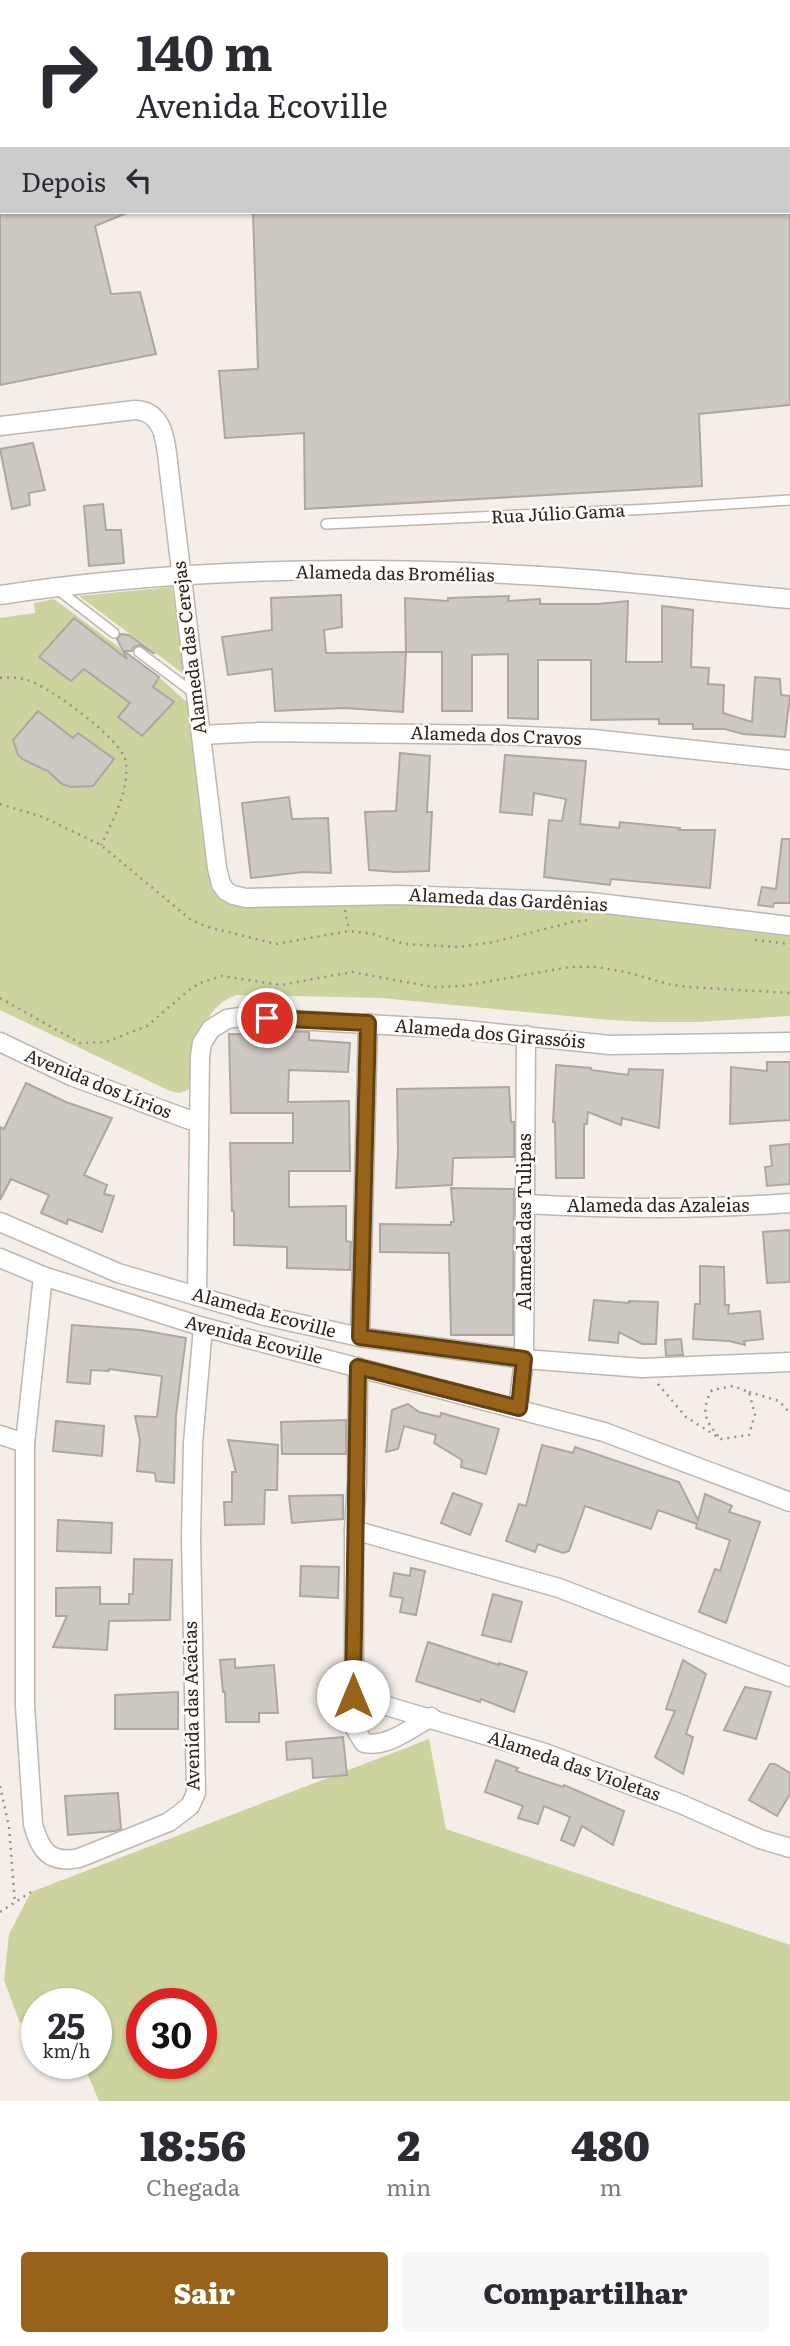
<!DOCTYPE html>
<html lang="pt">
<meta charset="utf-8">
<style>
:root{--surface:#fff;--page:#f7f7f7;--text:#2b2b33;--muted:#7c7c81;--accent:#976219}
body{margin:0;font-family:Literata,serif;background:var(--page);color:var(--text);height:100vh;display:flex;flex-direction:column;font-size:26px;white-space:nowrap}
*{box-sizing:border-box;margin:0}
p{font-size:23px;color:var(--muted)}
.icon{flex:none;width:38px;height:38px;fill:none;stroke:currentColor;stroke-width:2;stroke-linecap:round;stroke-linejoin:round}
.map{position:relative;height:2101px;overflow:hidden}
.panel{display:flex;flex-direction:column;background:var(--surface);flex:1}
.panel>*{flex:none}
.banner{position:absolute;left:0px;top:0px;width:791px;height:214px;box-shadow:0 2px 5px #0004;background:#fff;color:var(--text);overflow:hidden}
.speed{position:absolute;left:21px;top:1988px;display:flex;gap:14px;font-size:35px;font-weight:700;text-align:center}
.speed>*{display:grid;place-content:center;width:91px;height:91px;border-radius:50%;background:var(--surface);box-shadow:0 2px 5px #0004;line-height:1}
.speed small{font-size:18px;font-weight:400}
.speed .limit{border:10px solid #d22;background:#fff;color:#111}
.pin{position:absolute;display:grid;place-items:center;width:60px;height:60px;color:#fff;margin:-30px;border:4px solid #fff;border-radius:50%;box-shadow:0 2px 7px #0007}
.me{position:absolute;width:77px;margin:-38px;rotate:0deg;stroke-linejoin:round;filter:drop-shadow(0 0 5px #0008)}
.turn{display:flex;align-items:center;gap:24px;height:147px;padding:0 21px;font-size:32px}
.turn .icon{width:91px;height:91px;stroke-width:2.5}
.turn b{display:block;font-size:49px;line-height:60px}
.then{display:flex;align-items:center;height:66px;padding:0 21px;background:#0003;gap:14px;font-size:26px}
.eta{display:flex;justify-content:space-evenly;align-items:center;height:119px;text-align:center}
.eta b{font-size:42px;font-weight:800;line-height:49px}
.primary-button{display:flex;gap:14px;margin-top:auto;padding:14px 21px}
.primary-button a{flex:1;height:80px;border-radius:7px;background:var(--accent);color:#fff;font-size:28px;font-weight:800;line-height:80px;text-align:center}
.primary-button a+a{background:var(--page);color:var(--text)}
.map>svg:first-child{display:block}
.green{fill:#cdd39e;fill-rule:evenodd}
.building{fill:#cec8c2;stroke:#ada7a1;stroke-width:2}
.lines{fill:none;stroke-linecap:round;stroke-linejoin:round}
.lane-casing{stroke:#bdb7b1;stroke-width:12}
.street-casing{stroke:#bdb7b1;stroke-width:21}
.path{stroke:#97928e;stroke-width:2.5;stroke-dasharray:2 5;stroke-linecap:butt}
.lane{stroke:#fff;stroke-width:9}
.street{stroke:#fff;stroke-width:18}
.route-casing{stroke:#624010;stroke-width:18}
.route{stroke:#976219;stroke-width:12}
.labels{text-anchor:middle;stroke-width:5;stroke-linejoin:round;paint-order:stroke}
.street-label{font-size:18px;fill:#272422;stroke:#fffcfa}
</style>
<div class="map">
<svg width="790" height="2101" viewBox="0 0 790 2101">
<rect width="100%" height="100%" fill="#f5eee8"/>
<g class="green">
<path d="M172,587L185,675L79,596Z"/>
<path d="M54,599L159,677L189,704L216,889L545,903L790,930V1016L697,1022H651L609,1020L382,998L236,995C198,1009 198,1052 190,1087L188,1090L179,1093L170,1091L0,1010V618L35,613L34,603Z"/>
<path d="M429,1739L446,1829L790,1945V2101H99L88,2075L72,2063H96V2004H37V2036L19,2021L4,1980L9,1934L31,1892ZM142,2004H201V2063H142Z"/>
</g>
<g class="building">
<path d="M0,212H129L95,226L111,294L140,292L156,354L0,385Z"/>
<path d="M253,212H790V405L699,414L702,486L305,509L304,433L225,438L219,371L258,369Z"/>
<path d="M33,443L45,490L29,493L30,505L12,509L0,449Z"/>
<path d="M103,504L106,530H121L124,563L89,566L84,506Z"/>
<path d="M341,595L342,627L324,630L326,653L406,652L403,712L344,708L275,711L272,669L228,675L222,637L272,630L271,598Z"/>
<path d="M509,596L508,601L540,599V604H598L628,601L626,662H662V606L693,610L691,667L709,668L708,684L724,685L723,713L752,722L755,677L780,679L781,695L790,696L785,737L743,734L725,729H693V724H659V719L591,720V660H538V719L508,718V654L472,655V711H442V652H406L405,598L448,601V598Z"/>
<path d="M74,618L127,659L117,639L121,634L129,635L155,654L139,645L134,647L132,651H124L159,677L153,687L174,702L142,736L118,717L130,703L84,669L71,681L39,657Z"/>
<path d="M38,711L73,738L78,733L114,759L93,786L71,787L62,784L48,771L24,760L18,755L13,740Z"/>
<path d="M400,753L430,756L427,812H432L429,871L396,872L369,870L365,812L396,811Z"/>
<path d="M505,755L586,761L580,824L619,828L620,822L680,828L679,830H715L710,888L611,879L610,885L544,877L549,820L562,821L566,799L534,793L532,815L500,812Z"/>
<path d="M289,797L292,819L328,818L331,873L303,872L251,878L242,803Z"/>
<path d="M782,839H790V903H774L773,907L758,905L762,887L776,889Z"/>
<path d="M288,1031L309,1032V1040L350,1043L348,1072L289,1070L288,1102L349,1101L350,1171H289V1207L346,1206V1241L351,1242L350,1270L287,1268V1247L234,1245V1211H232L230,1143H293V1113H231L229,1034L288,1035Z"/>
<path d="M767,1062H790V1120L730,1124L731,1067L767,1071Z"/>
<path d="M556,1065L591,1068V1070L628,1075L629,1069L663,1070L659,1128L622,1118L621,1125L588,1112L587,1124H584V1178H556L555,1122H553Z"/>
<path d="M26,1083L66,1102L112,1118L84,1175L107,1185L104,1194L114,1196L102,1232L68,1219L67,1224L41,1213L49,1195L11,1179L0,1200V1127L4,1129Z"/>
<path d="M509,1087L511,1122H514V1157L453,1158L452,1185L396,1188L398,1151L397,1089Z"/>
<path d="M790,1144V1184L767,1186L765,1167L772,1166L770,1146Z"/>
<path d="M451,1188L514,1189L513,1335H451L449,1253L380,1252V1224L451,1225V1222H454Z"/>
<path d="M790,1230V1282L767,1283L763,1232Z"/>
<path d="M700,1266L724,1267L725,1305H729L728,1314L760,1311L763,1339L744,1341L745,1345L729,1341L693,1339L695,1304H700Z"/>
<path d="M594,1300L629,1303V1301L658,1302L656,1344H642L619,1332L618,1343L589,1340Z"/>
<path d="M72,1325L141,1330L186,1338L176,1415L174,1483L156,1481L155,1473L137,1471L140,1440L135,1416L157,1417L162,1376L109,1369V1371L91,1370L90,1384L67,1382Z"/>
<path d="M681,1339L683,1355L666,1356L665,1340Z"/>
<path d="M408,1404L419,1412L440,1417L441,1413L499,1429L486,1474L461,1467L462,1460L434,1443L436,1435L404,1426L398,1449L386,1452L392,1410Z"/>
<path d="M346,1420V1454H282L281,1422Z"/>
<path d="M56,1421L104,1426L102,1456L53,1451Z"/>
<path d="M228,1440L278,1445L277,1490H265L264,1524L225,1525L224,1502H232V1472H236Z"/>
<path d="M542,1445L573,1453L575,1447L679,1482L698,1520L705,1494L732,1506L729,1512L760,1522L726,1623L699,1612L715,1569L720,1571L730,1540L696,1528L697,1524L658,1510L651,1529L585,1506L569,1551L563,1553L538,1544L535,1552L506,1541L519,1504L526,1506Z"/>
<path d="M453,1493L482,1504L470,1535L441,1523Z"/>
<path d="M343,1495V1519L292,1523L289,1496Z"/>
<path d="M58,1520L112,1523L111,1553L57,1551Z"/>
<path d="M134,1559L172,1560L170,1620L109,1621L107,1650L53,1647L67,1616H56V1588L100,1587V1604H129V1594H133Z"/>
<path d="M301,1566L339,1567L338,1598L300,1596Z"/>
<path d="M411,1568L425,1571L416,1615L400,1612L403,1598L390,1596L394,1573L410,1576Z"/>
<path d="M493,1594L522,1602L511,1642L482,1635Z"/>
<path d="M428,1642L499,1665V1663L527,1672L514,1712L481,1699L480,1702L416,1681Z"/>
<path d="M235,1659V1668L274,1665L278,1713H259V1722H226L225,1692H223L220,1660Z"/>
<path d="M683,1660L706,1674L686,1734L693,1737L683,1774L655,1757L675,1711L666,1709Z"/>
<path d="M745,1687L771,1692L756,1739L724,1730Z"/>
<path d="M178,1692V1729H115V1695Z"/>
<path d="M343,1737L347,1775L313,1778L312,1758L287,1760L286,1742Z"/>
<path d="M496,1760L518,1768L516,1771L563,1787L564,1785L624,1811L613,1845L582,1826L574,1846L561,1840L570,1817L544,1806L538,1824L518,1818L523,1806L485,1792Z"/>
<path d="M770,1764H775L790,1773V1794L777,1816L749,1800Z"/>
<path d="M118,1793L121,1829L115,1831L68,1835L65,1796Z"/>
</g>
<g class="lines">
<defs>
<g id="lane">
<path d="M233,0V2"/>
<path d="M655,0V2"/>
<path d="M768,2V0"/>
<path d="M326,524L651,509L790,500"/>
<path d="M57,589L114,633"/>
<path d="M139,652L195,694"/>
</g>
<g id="street">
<path d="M0,426L135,410C166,411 166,446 169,471L217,868L221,884L226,891L233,895L246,898L398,895L590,902L790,926"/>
<path d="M0,595C183,567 373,565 557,577C635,582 712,592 790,599"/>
<path d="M201,735L259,732L504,735L593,739L790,760"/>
<path d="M0,1042L71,1076L198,1123"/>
<path d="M526,1204C614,1209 701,1210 790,1203"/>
<path d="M0,1222L118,1273L265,1316L360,1337L524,1359L642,1368L790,1362"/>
<path d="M0,1258L43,1276L203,1327L604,1432L790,1502"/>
<path d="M43,1276L25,1443V1706L33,1824C40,1851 50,1864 79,1858L169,1822L190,1806L196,1793L191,1538L193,1443L203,1327"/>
<path d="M197,1296L200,1056L202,1043L211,1029L227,1019L240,1017L456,1029L610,1045L790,1042"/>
<path d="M360,1337L368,1023"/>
<path d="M358,1367L357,1482L354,1530V1727L364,1743C387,1748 411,1728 431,1717"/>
<path d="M518,1408L524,1359L526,1035"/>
<path d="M0,1435L25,1443"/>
<path d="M354,1530L559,1588L790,1677"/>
<path d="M353,1696L545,1753L681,1804L760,1839L790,1848"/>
</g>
</defs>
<use href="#lane" class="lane-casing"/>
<use href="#street" class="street-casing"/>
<g class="path">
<path d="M0,678C9,677 18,677 27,680C49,686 123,740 126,762C129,791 113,820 101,845"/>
<path d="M0,804L43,817L101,845L191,920L208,927L276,944L349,931L373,934L405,944L459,947L494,942L572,922L589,920"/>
<path d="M345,910L349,931"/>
<path d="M755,940L790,944"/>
<path d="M0,998L80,1043L106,1042L147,1026L189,990L200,983L222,976L281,985L352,972L433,987L463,986L570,967H596L626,972L668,984L687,987L790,993"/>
<path d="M658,1384L686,1417L721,1439L749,1435L755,1414L749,1392L733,1386L712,1390C700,1412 705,1421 721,1439"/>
<path d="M749,1392L779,1401L790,1413"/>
<path d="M0,1786L9,1827L15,1904"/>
<path d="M0,1912L31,1892"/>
</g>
<use href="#lane" class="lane"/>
<use href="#street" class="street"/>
</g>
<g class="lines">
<defs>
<path id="route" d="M267,1018L368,1023L360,1337L524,1359L519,1408L358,1367L353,1696"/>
</defs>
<use href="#route" class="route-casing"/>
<use href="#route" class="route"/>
</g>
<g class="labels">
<g class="street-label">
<text transform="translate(558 514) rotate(-3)" y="6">Rua Júlio Gama</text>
<text transform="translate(395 574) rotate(1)" y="6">Alameda das Bromélias</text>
<text transform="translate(190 648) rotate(-97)" y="6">Alameda das Cerejas</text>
<text transform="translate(496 736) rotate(2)" y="6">Alameda dos Cravos</text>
<text transform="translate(508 900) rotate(3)" y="6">Alameda das Gardênias</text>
<text transform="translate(490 1034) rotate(5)" y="6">Alameda dos Girassóis</text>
<text transform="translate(98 1084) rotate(22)" y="6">Avenida dos Lírios</text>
<text x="658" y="1212">Alameda das Azaleias</text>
<text transform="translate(525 1222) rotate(-90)" y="6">Alameda das Tulipas</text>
<text transform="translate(264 1313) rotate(15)" y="6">Alameda Ecoville</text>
<text transform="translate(254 1340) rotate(15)" y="6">Avenida Ecoville</text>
<text transform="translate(192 1706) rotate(-91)" y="6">Avenida das Acácias</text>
<text transform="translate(574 1766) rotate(19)" y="6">Alameda das Violetas</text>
</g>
</g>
</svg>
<div class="speed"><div>25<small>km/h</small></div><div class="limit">30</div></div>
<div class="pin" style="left:267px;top:1018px;background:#d93025"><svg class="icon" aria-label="arrive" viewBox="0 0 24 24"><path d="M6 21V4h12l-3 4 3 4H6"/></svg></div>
<svg class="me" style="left:353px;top:1696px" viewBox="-20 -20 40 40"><circle r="19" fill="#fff"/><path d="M0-13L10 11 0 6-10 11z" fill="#976219"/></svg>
<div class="banner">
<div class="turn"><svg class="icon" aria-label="right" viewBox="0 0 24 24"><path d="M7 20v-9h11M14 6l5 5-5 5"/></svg><div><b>140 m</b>Avenida Ecoville</div></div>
<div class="then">Depois<svg class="icon" aria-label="left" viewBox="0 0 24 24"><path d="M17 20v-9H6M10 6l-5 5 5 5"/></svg></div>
</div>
</div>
<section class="panel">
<div class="eta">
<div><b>18:56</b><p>Chegada</p></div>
<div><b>2</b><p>min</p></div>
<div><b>480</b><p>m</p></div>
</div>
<div class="primary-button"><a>Sair</a><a>Compartilhar</a></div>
</section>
